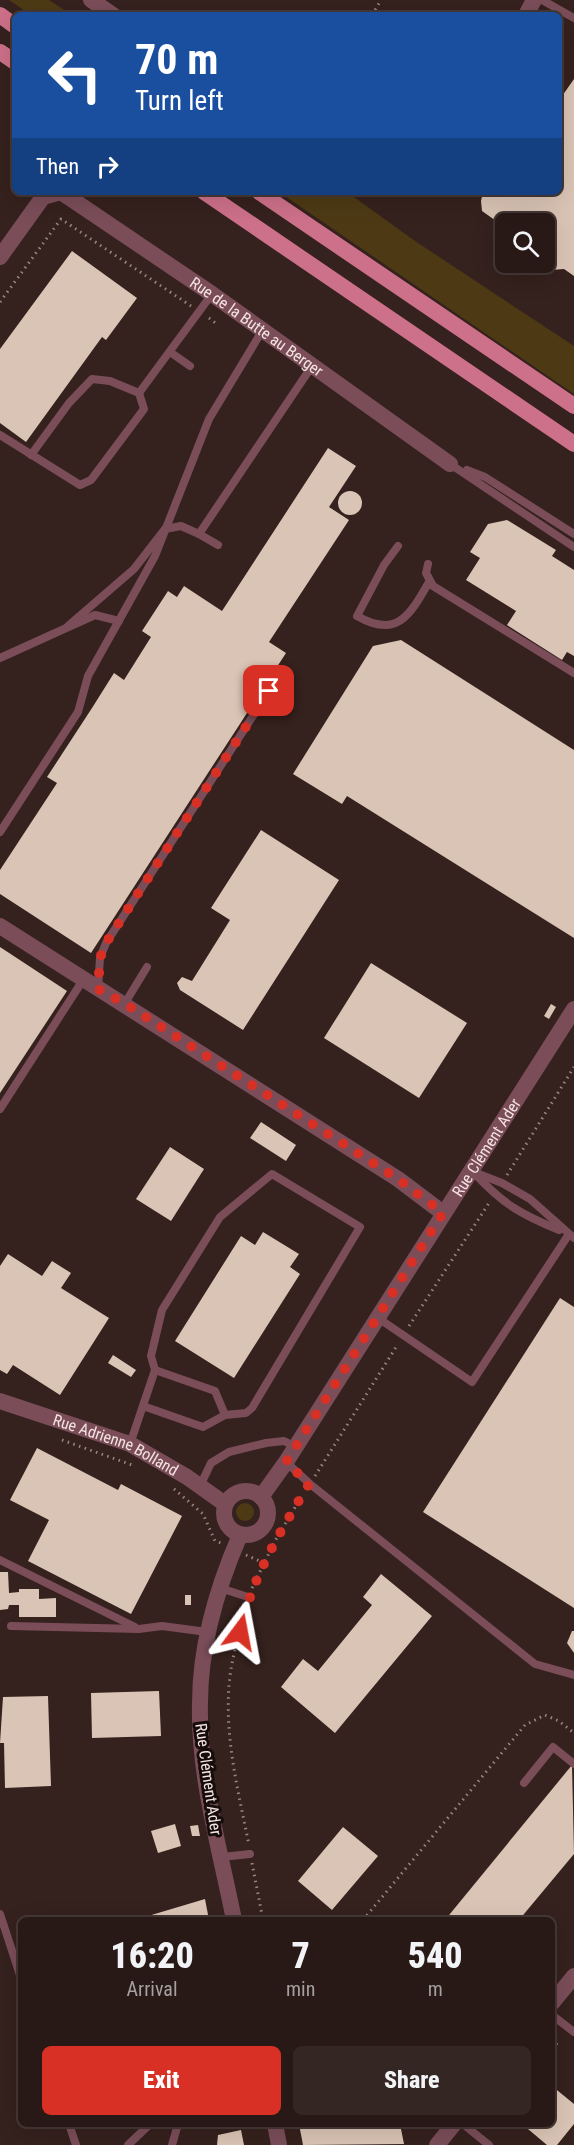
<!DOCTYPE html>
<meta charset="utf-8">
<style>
:root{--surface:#281916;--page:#342623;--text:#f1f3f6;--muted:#a5a0a1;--line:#443835;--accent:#d93025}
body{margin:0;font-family:"Roboto Condensed",sans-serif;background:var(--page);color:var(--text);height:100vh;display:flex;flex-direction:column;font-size:22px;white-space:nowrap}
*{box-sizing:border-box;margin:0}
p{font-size:20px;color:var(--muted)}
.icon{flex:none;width:33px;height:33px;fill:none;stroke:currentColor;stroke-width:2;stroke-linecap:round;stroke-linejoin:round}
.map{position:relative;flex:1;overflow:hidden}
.details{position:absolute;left:18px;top:1917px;width:537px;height:210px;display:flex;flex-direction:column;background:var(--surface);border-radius:9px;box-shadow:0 6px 24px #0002,0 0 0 2px var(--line)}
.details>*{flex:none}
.banner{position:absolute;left:12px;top:12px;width:550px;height:183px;border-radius:9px;box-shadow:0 6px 24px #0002,0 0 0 2px var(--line);background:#1a4fa0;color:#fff;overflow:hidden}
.buttons{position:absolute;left:495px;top:213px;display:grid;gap:12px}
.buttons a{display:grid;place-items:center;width:60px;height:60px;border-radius:9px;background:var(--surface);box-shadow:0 6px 24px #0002,0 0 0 2px var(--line);font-size:30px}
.pin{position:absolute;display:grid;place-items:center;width:51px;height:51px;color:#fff;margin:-26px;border-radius:12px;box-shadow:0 3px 9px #0006}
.me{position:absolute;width:66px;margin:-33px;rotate:13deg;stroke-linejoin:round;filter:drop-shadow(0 0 4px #0008)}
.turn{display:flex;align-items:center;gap:21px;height:126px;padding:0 24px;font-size:27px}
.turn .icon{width:78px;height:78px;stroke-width:2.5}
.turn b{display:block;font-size:42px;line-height:51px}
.then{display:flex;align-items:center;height:57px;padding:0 24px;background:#0003;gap:12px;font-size:22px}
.eta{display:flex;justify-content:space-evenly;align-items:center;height:102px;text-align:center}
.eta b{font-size:36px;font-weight:800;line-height:42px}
.primary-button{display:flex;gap:12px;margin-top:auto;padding:12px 24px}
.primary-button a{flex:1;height:69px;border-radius:9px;background:var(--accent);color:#fff;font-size:24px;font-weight:800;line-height:69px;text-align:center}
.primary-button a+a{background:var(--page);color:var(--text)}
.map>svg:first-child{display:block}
.green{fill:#4d3a15}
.building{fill:#dac4b5}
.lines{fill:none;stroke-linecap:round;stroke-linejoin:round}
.path{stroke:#988683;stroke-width:3;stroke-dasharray:1.5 4.5;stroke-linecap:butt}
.service{stroke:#7a4d59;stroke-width:8}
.minor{stroke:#7a4d59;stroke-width:16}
.primary{stroke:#cd708a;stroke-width:16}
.route{stroke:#d93025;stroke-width:10;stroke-dasharray:0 18}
.labels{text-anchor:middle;stroke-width:6;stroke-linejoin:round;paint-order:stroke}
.street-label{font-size:16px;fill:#f3e4e2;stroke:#160d0b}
</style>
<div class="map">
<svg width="574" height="2145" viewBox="0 0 574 2145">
<rect width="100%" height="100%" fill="#35211d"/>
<g class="green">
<path d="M9,0H49L72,15H31Z"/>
<path d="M279,192H347L415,241L574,346V394Z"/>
<circle cx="245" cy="1512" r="9"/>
</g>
<g class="building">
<path d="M574,79V276L564,269L551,270L547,267L544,224H506V228L482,211L481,201L483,192H560V99Z"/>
<path d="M72,251L137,298L106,340L102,337L26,442L0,423V349Z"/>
<path d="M328,448L356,466L329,507L349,520L269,642L286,653L91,953L0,894V870L57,783L47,777L92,708L114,673L124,680L151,637L142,631L168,591L177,597L184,586L222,611Z"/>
<circle cx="350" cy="503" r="12"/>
<path d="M507,520L556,550L552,556L574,570V656L567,652L562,660L507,625L516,611L466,580L480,558L470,552L488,524Z"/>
<path d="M401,640L574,750V938L347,796L342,804L293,774L373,646Z"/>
<path d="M261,830L339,880L243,1030L180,990L177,983L182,977L192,981L230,920L211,908Z"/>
<path d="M0,947L67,991L0,1093Z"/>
<path d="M371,963L467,1023L419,1098L324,1038Z"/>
<path d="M551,1004L556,1007L549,1019L544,1016Z"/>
<path d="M261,1122L296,1145L286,1161L250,1138Z"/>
<path d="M170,1147L204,1169L171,1221L136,1199Z"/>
<path d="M263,1232L299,1254L290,1267L300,1274L234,1378L175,1341L241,1236L255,1245Z"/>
<path d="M8,1254L42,1276L52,1261L71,1273L61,1288L109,1318L60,1395L13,1365L7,1374L0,1370V1266Z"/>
<path d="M560,1298L574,1307V1608L423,1512Z"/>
<path d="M113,1355L136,1370L131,1377L108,1363Z"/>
<path d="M37,1448L118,1490L121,1484L182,1516L131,1614L28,1561L49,1520L10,1500Z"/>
<path d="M0,1572H8L9,1593L19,1592V1589H39V1599L56,1598V1617H19V1605H9L8,1609L0,1610Z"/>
<path d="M381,1574L432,1616L335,1733L281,1687L303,1659L318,1671L372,1605L363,1597Z"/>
<rect x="185" y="1595" width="6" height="10"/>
<path d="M572,1631H574V1653L567,1643Z"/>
<path d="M159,1691L161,1736L92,1738L91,1693Z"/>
<path d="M48,1696L51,1786L5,1788L4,1743H0L3,1697Z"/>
<path d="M572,1765L574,1854L519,1920H445Z"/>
<path d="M175,1824L181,1846L158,1853L151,1831Z"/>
<path d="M198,1825L200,1836H192L190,1826Z"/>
<path d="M343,1827L378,1856L332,1910L298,1881Z"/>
<path d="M205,1899L209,1920H138V1919Z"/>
<path d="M552,2039L558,2044L552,2051Z"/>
<path d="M552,2086L574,2104V2124L557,2145H547L522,2124H552Z"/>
<path d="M299,2124H400L404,2144L303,2145Z"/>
<path d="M241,2130L244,2145H217L218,2135Z"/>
</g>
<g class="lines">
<g class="path">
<path d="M372,15L381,0"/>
<path d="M0,302L61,219L191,306"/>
<path d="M209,318L218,325"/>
<path d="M507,1175L574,1067"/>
<path d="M409,1326L489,1203"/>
<path d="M62,1440L132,1465"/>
<path d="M315,1476L398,1344"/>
<path d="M174,1489L203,1514L215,1541L221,1543"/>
<path d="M246,1555L264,1563"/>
<path d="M252,1588L275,1541L303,1494"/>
<path d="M245,1609C240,1631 233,1653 230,1676C223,1732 238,1790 249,1845"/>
<path d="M252,1863L263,1920"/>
<path d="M363,1920L525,1725L545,1715L559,1721L574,1733"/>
</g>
<g class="service">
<path d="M542,0L574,18"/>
<path d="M170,352L190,366"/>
<path d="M139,393L212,294"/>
<path d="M0,435L80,485L91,480L144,409L139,393"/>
<path d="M31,455L69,403L92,379L110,381L139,393"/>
<path d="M450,464L574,547"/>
<path d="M467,470L485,477L574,534"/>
<path d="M199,534L218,545"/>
<path d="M398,546L384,565L357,616C397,639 410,615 429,582"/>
<path d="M428,564L426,573L433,586L574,673"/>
<path d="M68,626L134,569L165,529L181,526L199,534L312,366"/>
<path d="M0,658L95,615L119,621"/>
<path d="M0,832L78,712L88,676L155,556L209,419L262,331"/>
<path d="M98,988L100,958L106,943L282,671"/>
<path d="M125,1003L147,967"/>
<path d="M0,1109L83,980"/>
<path d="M471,1171L502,1183L530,1199L574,1238"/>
<path d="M474,1173C503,1204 520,1214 559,1230"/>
<path d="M378,1318L472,1382L569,1234"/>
<path d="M155,1370L215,1391L225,1415"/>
<path d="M130,1444L155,1370L151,1356L162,1310L220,1217L272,1174L360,1227L252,1408L246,1413L225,1415L203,1427L143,1406"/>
<path d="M286,1462L310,1484L535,1664L574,1675"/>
<path d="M200,1486L211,1463L229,1452L266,1443L284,1441L296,1447"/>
<path d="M0,1560L135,1627"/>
<path d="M220,1588L248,1597"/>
<path d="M11,1626L139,1629L162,1626L207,1632"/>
<path d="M524,1783L553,1747L574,1764"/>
<path d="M222,1857L250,1854"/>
<path d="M0,1914L21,1978"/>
<path d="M552,2015L574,2032"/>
<path d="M69,2124L76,2145"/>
<path d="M463,2124L489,2145"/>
<path d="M128,2145L150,2124"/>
<path d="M172,2145L178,2124"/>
</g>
<g class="minor">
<path d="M91,0L113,15"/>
<path d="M526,15L534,0"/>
<path id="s1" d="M0,257L43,197L61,192L212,294L450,464"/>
<path d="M0,926L398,1179L443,1213"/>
<path id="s2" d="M0,1401L130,1444L187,1477L225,1504"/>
<circle cx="246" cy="1513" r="22"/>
<path id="s3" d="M261,1497L286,1462L574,1009"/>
<path d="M234,1920C220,1849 198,1775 200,1703C200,1644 217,1588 240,1535"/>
<path d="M552,2003L574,1976"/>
<path d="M275,2124L279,2145"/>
<path d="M437,2145L454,2124"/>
</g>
<g class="primary">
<path d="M0,15L15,26"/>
<path d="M0,52L15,62"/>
<path d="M204,192L574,444"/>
<path d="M259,192L574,406"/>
</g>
</g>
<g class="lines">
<path class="route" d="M240,1632C252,1577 280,1532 309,1484L286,1462L443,1213L398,1179L124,1003L98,989L100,958L106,943L269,691"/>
</g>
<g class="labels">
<g class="street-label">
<text dy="6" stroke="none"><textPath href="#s1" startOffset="330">Rue de la Butte au Berger</textPath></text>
<text dy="6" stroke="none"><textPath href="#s3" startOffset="416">Rue Clément Ader</textPath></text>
<text dy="6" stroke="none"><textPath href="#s2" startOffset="124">Rue Adrienne Bolland</textPath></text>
<text transform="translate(209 1779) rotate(82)" y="6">Rue Clément Ader</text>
</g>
</g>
</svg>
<div class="buttons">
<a><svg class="icon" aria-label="search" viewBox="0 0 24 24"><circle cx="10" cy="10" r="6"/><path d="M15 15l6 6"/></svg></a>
</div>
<div class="pin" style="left:269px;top:691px;background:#d93025"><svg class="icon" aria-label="arrive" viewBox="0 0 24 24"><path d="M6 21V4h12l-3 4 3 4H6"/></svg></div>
<svg class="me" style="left:240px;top:1632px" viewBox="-20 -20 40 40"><path d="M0-17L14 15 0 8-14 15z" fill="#d93025" stroke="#fff" stroke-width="4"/></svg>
<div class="banner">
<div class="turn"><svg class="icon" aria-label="left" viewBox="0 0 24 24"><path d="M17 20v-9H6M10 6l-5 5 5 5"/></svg><div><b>70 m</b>Turn left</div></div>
<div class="then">Then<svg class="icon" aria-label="right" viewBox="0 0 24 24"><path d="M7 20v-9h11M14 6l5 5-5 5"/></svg></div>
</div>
<section class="details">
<div class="eta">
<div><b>16:20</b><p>Arrival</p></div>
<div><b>7</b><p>min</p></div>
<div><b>540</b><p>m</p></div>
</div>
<div class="primary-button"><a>Exit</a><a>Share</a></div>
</section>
</div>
